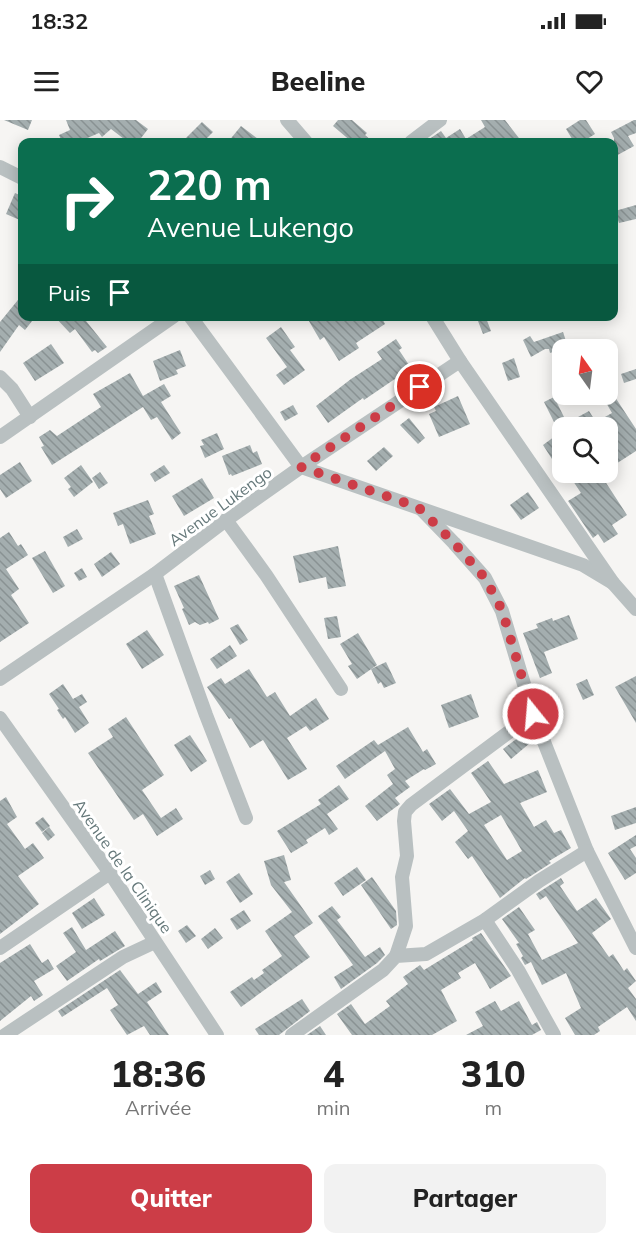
<!DOCTYPE html>
<html lang="fr">
<meta charset="utf-8">
<style>
:root{--surface:#fff;--page:#f2f2f2;--text:#222;--muted:#767676;--accent:#cc3d47}
body{margin:0;font-family:Mulish,sans-serif;background:var(--page);color:var(--text);height:100vh;display:flex;flex-direction:column;font-size:22px;white-space:nowrap}
*{box-sizing:border-box;margin:0}
p{font-size:20px;color:var(--muted)}
.icon{flex:none;width:33px;height:33px;fill:none;stroke:currentColor;stroke-width:2;stroke-linecap:round;stroke-linejoin:round}
.map{position:relative;height:915px;overflow:hidden}
.drawer{display:flex;flex-direction:column;background:var(--surface);flex:1}
.drawer>*{flex:none}
.top-card{position:absolute;left:18px;top:18px;width:600px;height:183px;border-radius:12px;box-shadow:0 3px 15px #0003;background:#0b6e4f;color:#fff;overflow:hidden}
.needle{width:39px;rotate:346deg}
.buttons{position:absolute;left:552px;top:219px;display:grid;gap:12px}
.buttons a{display:grid;place-items:center;width:66px;height:66px;border-radius:12px;background:var(--surface);box-shadow:0 3px 15px #0003;font-size:30px}
.pin{position:absolute;display:grid;place-items:center;width:51px;height:51px;color:#fff;margin:-26px;border:3px solid #fff;border-radius:50%;box-shadow:0 2px 6px #0007}
.me{position:absolute;width:66px;margin:-33px;rotate:343deg;stroke-linejoin:round;filter:drop-shadow(0 0 4px #0008)}
.turn{display:flex;align-items:center;gap:21px;height:126px;padding:0 30px;font-size:27px}
.turn .icon{width:78px;height:78px;stroke-width:2.5}
.turn b{display:block;font-size:42px;line-height:51px}
.then{display:flex;align-items:center;height:57px;padding:0 30px;background:#0003;gap:12px;font-size:22px}
.eta{display:flex;justify-content:space-evenly;align-items:center;height:102px;text-align:center}
.eta b{font-size:36px;font-weight:800;line-height:42px}
.cta{display:flex;gap:12px;margin-top:auto;padding:12px 30px}
.cta a{flex:1;height:69px;border-radius:12px;background:var(--accent);color:#fff;font-size:24px;font-weight:800;line-height:69px;text-align:center}
.cta a+a{background:var(--page);color:var(--text)}
.status{display:flex;justify-content:space-between;align-items:center;height:42px;padding:0 30px;background:var(--surface);direction:ltr}
.status svg{height:16px;fill:currentColor}
header{display:flex;justify-content:space-between;align-items:center;height:78px;padding:0 30px;background:var(--surface);font-size:27px;font-weight:800}
.map>svg:first-child{display:block}
.building{fill:url(#building-back-hatch);fill-rule:evenodd}
.lines{fill:none;stroke-linecap:round;stroke-linejoin:round}
.minor{stroke:#b9c0c1;stroke-width:14}
.route{stroke:#cc3d47;stroke-width:10;stroke-dasharray:0 18}
.labels{text-anchor:middle;stroke-width:6;stroke-linejoin:round;paint-order:stroke}
.street-label{font-size:16px;fill:#65787a;stroke:#fff}
</style>
<div class="status"><b>18:32</b><svg viewBox="0 0 49 12"><path d="M0 12V9h3v3zM5 12V6h3v6zM10 12V3h3v9zM15 12V0h3v12zM26 1h20v11H26zM47 4h2v5h-2z"/></svg></div>
<header><svg class="icon" aria-label="menu" viewBox="0 0 24 24"><path d="M4 6h16M4 12h16M4 18h16"/></svg>Beeline<svg class="icon" aria-label="heart" viewBox="0 0 24 24"><path d="M12 20l-8-8c-3-5 5-10 8-4 3-6 11-1 8 4z"/></svg></header>
<div class="map">
<svg width="636" height="915" viewBox="0 0 636 915">
<defs>
<pattern id="building-back-hatch" width="6" height="6" patternUnits="userSpaceOnUse" patternTransform="scale(1.5)"><rect width="6" height="6" fill="#a4aeaf"/><path d="M-1 5l2 2M0 0l6 6M5-1l2 2" fill="none" stroke="#899293"/></pattern>
</defs>
<rect width="100%" height="100%" fill="#f6f5f3"/>
<g class="building">
<path d="M4,0H32L28,10Z"/>
<path d="M66,0H136L148,9L138,22H128L111,9L102,17L99,13L78,22H62L59,15L70,10Z"/>
<path d="M338,0H352L367,13L365,15L373,22H352L333,6Z"/>
<path d="M481,0H505L522,22H425L441,11L446,18L460,9L466,19L485,7Z"/>
<path d="M580,0H586L595,14L582,22H574L566,9Z"/>
<path d="M634,0H636V13L628,16L634,26L614,37V18L611,12Z"/>
<path d="M202,2L213,12L203,22H182Z"/>
<path d="M241,6L262,22H228Z"/>
<path d="M15,73L22,76V101L6,94Z"/>
<path d="M636,85V99L619,103L615,91Z"/>
<path d="M22,175V196H36L25,210L19,205L0,232V202Z"/>
<path d="M54,196H82L107,227L98,233L95,230L92,232L75,209L70,213Z"/>
<path d="M306,196H381L385,204L356,223L359,228L339,241L324,217L320,220Z"/>
<path d="M486,198L491,211L483,214L478,201Z"/>
<path d="M281,207L295,227L290,230L305,250L284,265L276,255L287,247L266,218Z"/>
<path d="M563,212L568,227L550,233L549,229H545L531,237L523,220L530,216L534,222Z"/>
<path d="M396,219L402,228L399,230L411,248L364,280L363,278L328,303L316,286L351,259L382,239L377,232Z"/>
<path d="M51,224L64,243L35,261L23,243Z"/>
<path d="M180,230L186,246L176,250L178,254L160,261L153,241Z"/>
<path d="M514,238L520,257L508,261L502,243Z"/>
<path d="M636,249V259L624,263L621,254Z"/>
<path d="M130,253L143,276L164,264L171,276L161,282L181,313L172,320L157,297L151,300L143,287L52,345L41,327L44,326L39,317L50,310L57,316L101,287L93,274Z"/>
<path d="M601,274H613L636,309V331L608,349V308H557L544,282L554,277L567,303L589,291L596,302L612,293Z"/>
<path d="M458,276L470,304L439,317L429,294L436,291L434,287Z"/>
<path d="M293,285L298,294L285,301L280,292Z"/>
<path d="M409,298L425,318L418,324L400,305Z"/>
<path d="M562,311V345L556,336L552,339L543,325Z"/>
<path d="M217,313L224,329L205,338L200,326L204,325L201,320Z"/>
<path d="M250,325L253,333L257,331L262,344L232,356L231,354L229,355L222,336Z"/>
<path d="M384,327L393,336L376,351L367,341Z"/>
<path d="M20,342L32,361L6,378L0,369V355Z"/>
<path d="M81,345L93,362L74,377L68,369L71,367L64,358Z"/>
<path d="M164,345L170,353L155,362L150,354Z"/>
<path d="M100,352L108,363L99,369L92,358Z"/>
<path d="M567,352H599L627,395L612,405L618,414L604,423L598,414L593,418L568,381L581,373Z"/>
<path d="M202,358L214,378L184,396L172,376Z"/>
<path d="M528,372L539,388L521,400L510,385Z"/>
<path d="M148,380L154,394L149,396L156,414L130,424L123,404L118,406L113,393Z"/>
<path d="M77,409L83,419L68,427L63,417Z"/>
<path d="M9,412L18,426L21,424L28,435L6,449L19,469L11,475L29,503L0,522V418Z"/>
<path d="M338,426L346,466L328,469L326,457L299,463L293,436Z"/>
<path d="M45,431L65,466L53,473L32,438Z"/>
<path d="M111,432L120,444L102,457L94,444Z"/>
<path d="M82,448L87,457L79,461L74,453Z"/>
<path d="M199,455L219,499L209,504L208,502L200,505L195,502L189,505L182,489L184,488L174,466Z"/>
<path d="M569,495L578,519L544,532L552,553L540,558L523,513L538,508L536,504L552,498L553,501Z"/>
<path d="M337,496L341,517L328,519L324,498Z"/>
<path d="M238,504L248,520L240,525L230,508Z"/>
<path d="M147,510L164,535L142,549L126,524Z"/>
<path d="M358,513L377,545L357,559L348,546L352,544L340,524Z"/>
<path d="M230,525L237,536L217,549L210,539Z"/>
<path d="M386,542L396,563L384,568L381,562L378,564L371,549Z"/>
<path d="M249,549L267,577L275,572L290,596L316,578L329,599L310,611L306,606L287,618L307,649L288,660L263,620L250,628L231,598L229,599L207,567L221,558L225,564Z"/>
<path d="M636,556V603L615,567Z"/>
<path d="M587,559L594,575L583,580L576,564Z"/>
<path d="M63,564L73,579L82,574L87,582L79,587L89,603L75,613L65,597L63,599L57,590L59,589L49,574Z"/>
<path d="M471,574L479,597L449,608L441,585Z"/>
<path d="M126,597L164,655L142,670L161,698L176,688L183,699L157,716L143,694L134,700L88,633L113,617L108,609Z"/>
<path d="M408,607L423,632L427,629L436,644L425,650L424,649L405,661L410,667L395,678L400,684L377,701L365,686L393,664L387,655L395,649L385,631L345,659L336,646L374,620L378,625Z"/>
<path d="M523,614L530,623L511,639L503,629Z"/>
<path d="M190,615L207,641L191,652L174,625Z"/>
<path d="M488,641L504,664L538,650L547,672L520,683L534,707L546,700L554,713L561,710L571,728L549,741L551,743L526,759L525,758L500,778L472,736L468,739L455,722L468,711L454,691L442,701L429,684L450,669L469,694L491,682L471,653ZM501,695L522,731L507,740L484,705Z"/>
<path d="M339,665L349,679L327,694L338,709L329,715L325,708L306,720L308,723L291,733L277,711L321,684L318,680Z"/>
<path d="M6,677L17,697L7,704L25,729L33,723L44,738L18,756L39,784L0,814V681Z"/>
<path d="M636,687V703L615,710L611,696Z"/>
<path d="M43,697L50,706L42,712L35,703Z"/>
<path d="M49,707L55,715L48,721L42,713Z"/>
<path d="M636,715V726L630,729L636,738V753L625,760L608,733Z"/>
<path d="M284,735L291,760L284,762L313,803L294,816L310,837L241,887L230,872L252,857L254,860L264,853L262,850L282,836L265,811L292,792L271,765L264,741Z"/>
<path d="M357,747L366,760L343,776L334,763Z"/>
<path d="M210,750L215,759L205,765L200,756Z"/>
<path d="M239,753L253,774L240,783L226,762Z"/>
<path d="M372,757L396,791L397,805L391,809L361,765Z"/>
<path d="M561,758L564,763L560,766L577,791L596,778L611,799L592,813L609,837L613,834L624,851L627,848L636,861L628,868L636,879V901L627,887L598,907L600,911L594,915H575L565,898L581,888L566,853L542,865L531,842L525,845L521,838L523,836L516,824L519,823L502,799L519,787L535,810L528,814L542,840L578,823L546,776L540,780L536,774Z"/>
<path d="M94,778L105,795L82,809L72,793Z"/>
<path d="M332,786L341,797L337,800L365,837L380,827L385,835L377,843L341,869L334,857L353,845L318,796Z"/>
<path d="M244,790L251,801L237,810L230,799Z"/>
<path d="M187,805L196,816L186,823L178,811Z"/>
<path d="M72,807L86,830L115,811L125,826L100,841L99,839L67,861L56,846L76,832L63,813Z"/>
<path d="M215,808L223,818L208,829L201,819Z"/>
<path d="M481,813L511,856L490,869L475,843L458,853L461,858L441,870L457,901L432,915H352L337,894L351,884L365,904L390,886L386,881L408,864L403,857L420,845L424,850L473,820L472,818Z"/>
<path d="M30,824L42,843L48,839L54,849L34,861L43,875L34,881L31,876L0,901V843Z"/>
<path d="M120,850L138,874L156,862L162,872L147,882L169,915H150L144,906L127,915L110,890L118,885L107,868L62,897L58,891Z"/>
<path d="M302,879L310,891L279,915H259L255,909Z"/>
<path d="M495,881L501,891L519,881L532,905L537,902L541,910L532,915H466L483,906L475,892Z"/>
<path d="M320,906L326,915H307Z"/>
</g>
<g class="lines">
<g class="minor">
<path d="M287,0L306,22"/>
<path d="M411,22L440,0"/>
<path d="M0,47L22,58"/>
<path d="M190,196L301,347L583,445L613,463"/>
<path d="M432,196L460,241L613,463L636,489"/>
<path d="M0,257L12,269L30,297"/>
<path d="M0,317L174,196"/>
<path d="M422,390L454,423L485,458L502,491L533,594L587,731L636,828"/>
<path d="M226,400L266,455L341,569"/>
<path d="M155,454L206,595L246,698"/>
<path d="M0,559L155,454L226,400L301,347L460,241"/>
<path d="M0,598L110,753L217,915"/>
<path d="M485,800L518,850L554,915"/>
<path d="M0,828L110,753"/>
<path d="M396,836L406,806L402,757L407,736L404,701L405,692L411,685L533,594"/>
<path d="M5,915L123,837L155,822"/>
<path d="M292,915L383,850L396,836L426,834L485,800L539,761L587,731"/>
</g>
</g>
<g class="lines">
<path class="route" d="M420,267L301,347L418,387L454,423L485,458L502,490L533,594"/>
</g>
<g class="labels">
<g class="street-label">
<text transform="translate(220 386) rotate(-36)" y="6">Avenue Lukengo</text>
<text transform="translate(123 746) rotate(55)" y="6">Avenue de la Clinique</text>
</g>
</g>
</svg>
<div class="buttons">
<a><svg class="needle" viewBox="-14 -14 28 28"><path d="M0-13l5 13h-10z" fill="#e53935"/><path d="M0 13l5-13h-10z" fill="#767676"/></svg></a>
<a><svg class="icon" aria-label="search" viewBox="0 0 24 24"><circle cx="10" cy="10" r="6"/><path d="M15 15l6 6"/></svg></a>
</div>
<div class="pin" style="left:420px;top:267px;background:#d93025"><svg class="icon" aria-label="arrive" viewBox="0 0 24 24"><path d="M6 21V4h12l-3 4 3 4H6"/></svg></div>
<svg class="me" style="left:533px;top:594px" viewBox="-20 -20 40 40"><circle r="17" fill="#cc3d47" stroke="#fff" stroke-width="3"/><path d="M0-11L8 9 0 5-8 9z" fill="#fff"/></svg>
<div class="top-card">
<div class="turn"><svg class="icon" aria-label="right" viewBox="0 0 24 24"><path d="M7 20v-9h11M14 6l5 5-5 5"/></svg><div><b>220 m</b>Avenue Lukengo</div></div>
<div class="then">Puis<svg class="icon" aria-label="arrive" viewBox="0 0 24 24"><path d="M6 21V4h12l-3 4 3 4H6"/></svg></div>
</div>
</div>
<section class="drawer">
<div class="eta">
<div><b>18:36</b><p>Arrivée</p></div>
<div><b>4</b><p>min</p></div>
<div><b>310</b><p>m</p></div>
</div>
<div class="cta"><a>Quitter</a><a>Partager</a></div>
</section>
